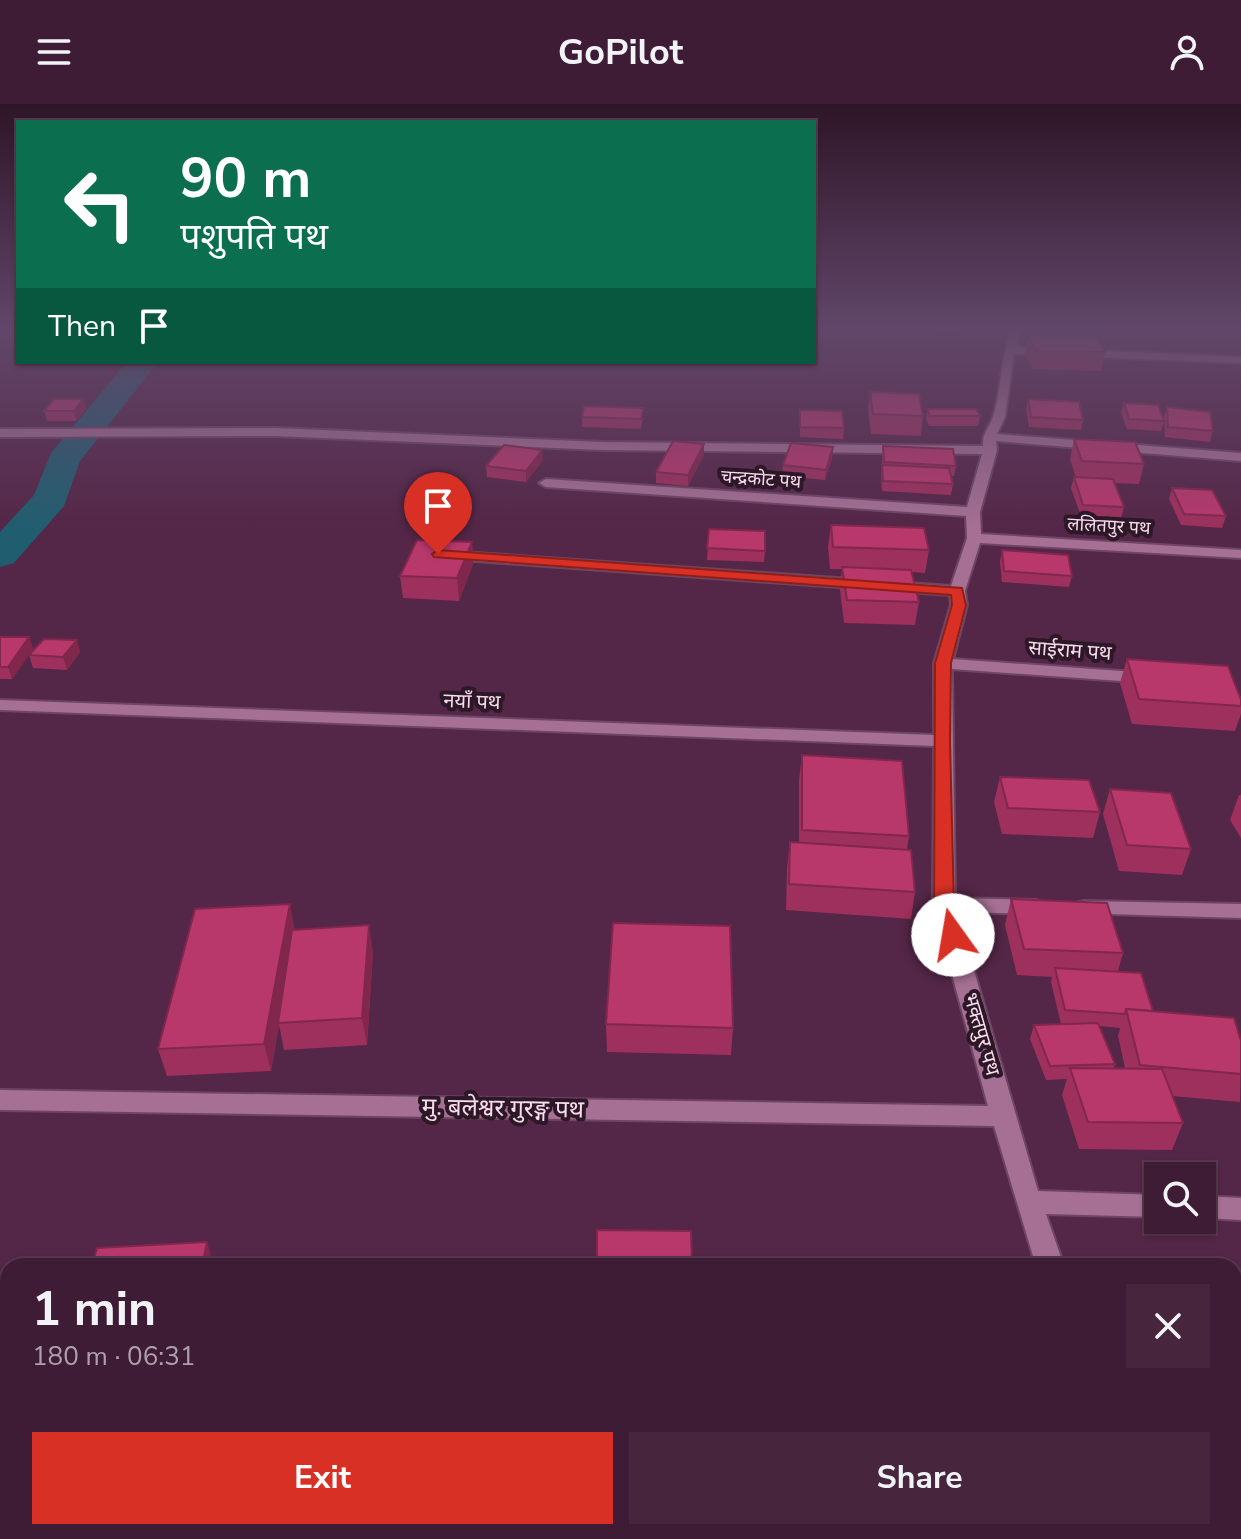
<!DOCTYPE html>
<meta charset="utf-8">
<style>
:root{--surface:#3f1c35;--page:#46253d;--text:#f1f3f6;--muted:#ada1ad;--line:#583a50;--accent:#d93025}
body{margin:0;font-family:"Nunito Sans","Noto Sans Devanagari",sans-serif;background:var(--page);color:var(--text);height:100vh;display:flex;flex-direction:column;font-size:30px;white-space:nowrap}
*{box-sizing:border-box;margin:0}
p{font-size:26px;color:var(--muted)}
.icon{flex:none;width:44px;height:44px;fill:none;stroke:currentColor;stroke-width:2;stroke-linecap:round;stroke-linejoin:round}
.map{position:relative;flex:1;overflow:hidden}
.side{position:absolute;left:0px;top:1154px;width:1242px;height:282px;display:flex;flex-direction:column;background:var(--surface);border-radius:24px 24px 0 0;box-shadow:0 2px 6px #0004,0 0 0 2px var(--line)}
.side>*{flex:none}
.top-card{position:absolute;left:16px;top:16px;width:800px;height:244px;border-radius:0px;box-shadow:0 2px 6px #0004,0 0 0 2px var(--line);background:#0b6e4f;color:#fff;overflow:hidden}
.buttons{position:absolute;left:1144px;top:1058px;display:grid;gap:16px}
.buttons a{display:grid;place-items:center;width:72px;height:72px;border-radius:0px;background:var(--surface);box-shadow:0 2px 6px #0004,0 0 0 2px var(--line);font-size:40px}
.pin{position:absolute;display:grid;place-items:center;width:68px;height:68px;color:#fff;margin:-82px -34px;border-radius:50% 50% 50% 0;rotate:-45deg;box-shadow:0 0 8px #0007}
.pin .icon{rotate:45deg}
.me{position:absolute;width:88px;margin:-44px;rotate:347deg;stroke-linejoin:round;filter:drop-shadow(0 0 6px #0008)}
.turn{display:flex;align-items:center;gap:28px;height:168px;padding:0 32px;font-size:36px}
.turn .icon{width:104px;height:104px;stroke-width:2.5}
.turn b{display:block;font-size:56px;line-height:68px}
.then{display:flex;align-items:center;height:76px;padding:0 32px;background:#0003;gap:16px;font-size:30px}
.round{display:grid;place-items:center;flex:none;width:84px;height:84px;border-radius:0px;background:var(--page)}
.headline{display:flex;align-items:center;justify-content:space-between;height:136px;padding:0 32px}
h1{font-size:48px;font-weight:700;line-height:60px}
.primary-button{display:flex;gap:16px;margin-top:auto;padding:16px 32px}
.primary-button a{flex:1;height:92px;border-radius:0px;background:var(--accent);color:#fff;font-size:32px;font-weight:700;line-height:92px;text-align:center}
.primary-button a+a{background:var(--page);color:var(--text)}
header{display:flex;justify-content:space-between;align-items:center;height:104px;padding:0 32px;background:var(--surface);font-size:36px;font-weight:700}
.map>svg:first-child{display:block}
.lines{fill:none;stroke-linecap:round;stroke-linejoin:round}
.canal{fill:#205e6f;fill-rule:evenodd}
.minor-casing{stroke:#6e4563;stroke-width:4}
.minor{fill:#a57094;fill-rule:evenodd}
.wall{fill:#9e305d;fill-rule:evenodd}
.shaded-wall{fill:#81274c}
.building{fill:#b8386c;stroke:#81274c;stroke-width:2}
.route{fill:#d93025;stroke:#8d1f18;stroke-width:2}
.labels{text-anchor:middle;stroke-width:8;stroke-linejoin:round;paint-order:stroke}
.far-street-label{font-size:18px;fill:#f9dbee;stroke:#2d1827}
.street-label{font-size:20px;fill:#f9dbee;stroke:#2d1827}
.near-street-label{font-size:24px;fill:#f9dbee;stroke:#2d1827}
</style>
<header><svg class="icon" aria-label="menu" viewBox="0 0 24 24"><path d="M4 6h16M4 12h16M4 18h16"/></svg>GoPilot<svg class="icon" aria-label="person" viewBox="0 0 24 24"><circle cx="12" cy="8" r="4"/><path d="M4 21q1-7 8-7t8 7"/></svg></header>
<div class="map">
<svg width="1241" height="1435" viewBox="0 0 1241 1435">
<rect width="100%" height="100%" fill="#542647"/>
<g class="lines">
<path class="canal" d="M127,258H158L80,357L64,402L14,459L0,463V428L34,391L51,349Z"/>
<defs>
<g id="minor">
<path d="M1012,225H1022L1016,243L1241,253V259L1014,250L1005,313L997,330L1241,349V357L996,337L997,346L980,408L981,430L1241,446V454L980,439L965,487L967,501L953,555L1149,569L1158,574L1149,579L952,565L955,794L1036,796L1044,798L1047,803L1044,808L1036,810L957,808L1038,1087L1158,1091V1113L1046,1110L1064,1162H1036L994,1022L0,1006V986L988,1002L933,801L934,642L0,606V596L934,631V559L951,501L950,491L447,455L440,451L447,447L951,482L967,434L966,412L546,383L539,379L546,375L967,403L982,350L602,346L276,332L0,333V325L276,324L602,338L983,342C982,330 989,324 993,313C1002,284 1000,254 1012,225Z"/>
<path d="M1084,797L1241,800V814L1076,809L1073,804L1076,799Z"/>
<path d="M1202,1092L1241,1094V1116L1202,1114Z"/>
<rect x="1234" y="1247" width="7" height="28"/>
<rect x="0" y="1381" width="8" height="32"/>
<path d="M1124,1428H1158L1160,1435H1126Z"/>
</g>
</defs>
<use href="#minor" class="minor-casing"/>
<use href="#minor" class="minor"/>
</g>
<g class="wall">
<path d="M941,225H970V230L941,228Z"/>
<path d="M1030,225H1100L1098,236L1105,248L1101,267L1033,265L1025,249L1028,231H1033Z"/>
<path d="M870,288L923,312L921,332L871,330L868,307Z"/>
<path d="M83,295L86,305L76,317H47L44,307Z"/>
<path d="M1028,295L1083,316L1081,326L1029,323L1026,305Z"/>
<path d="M1124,299L1164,317L1161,327L1127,325L1121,309Z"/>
<path d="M1167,303L1213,327L1210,338L1165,333L1164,313Z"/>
<path d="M927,305L980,312L978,322H929L926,315Z"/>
<path d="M800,306L844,324L843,335L800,333Z"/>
<path d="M582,313L643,314L641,325L582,323Z"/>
<path d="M1074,335L1144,360L1139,380L1114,379L1124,403L1121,414L1081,412L1071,384L1074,373L1076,374L1070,355Z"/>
<path d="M883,342L956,362L954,372H951L953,380L951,391L882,387L881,371Z"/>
<path d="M833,343L832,354L825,376L782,372L783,361Z"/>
<path d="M704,351L688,382L656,379V368Z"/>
<path d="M543,356L526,378L487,373L486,362Z"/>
<path d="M1172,384L1226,412L1222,424L1181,421L1169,395Z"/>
<path d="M831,421L929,446L925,469L912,468L919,498L915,521L844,519L840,486L842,465H830L828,443Z"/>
<path d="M709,425L765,447L764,458L707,456Z"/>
<path d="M472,438L473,460L459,497L403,494L400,472Z"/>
<path d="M1002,446L1072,472L1069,483L1002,478L1000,458Z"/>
<path d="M0,533H29L33,545L12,575H0Z"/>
<path d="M80,548L67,566L33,564L29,551Z"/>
<path d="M1127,555L1241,596V610L1235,627L1132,620L1120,579Z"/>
<path d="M802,651L909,732L907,746L915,788L911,815L786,806L787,764L790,738L799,739V676Z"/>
<path d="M1000,673L1100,708L1093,734L1002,730L994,698Z"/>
<path d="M1110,685L1191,745L1182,771L1119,767L1103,710Z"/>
<path d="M1239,691H1241V734L1230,716Z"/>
<path d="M1011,795L1123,849L1118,867L1153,907L1241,937L1240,998L1172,992L1183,1019L1172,1046L1079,1045L1062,991L1067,975L1046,976L1030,935L1034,921L1061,920L1051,878L1052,873L1017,871L1005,821ZM1099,922L1120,924L1118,932L1125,964H1114L1115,960Z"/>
<path d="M295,826L373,848L367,941L284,946L279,921L271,967L167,972L158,945Z"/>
<path d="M606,920L733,924L731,951L607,948Z"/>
</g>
<g class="shaded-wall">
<path d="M83,295L86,305L76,317L74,307Z"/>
<path d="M704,340V351L688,382V371Z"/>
<path d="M833,343L832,354L825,376L826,366Z"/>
<path d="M542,346L543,356L526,378V367Z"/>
<path d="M472,438L473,460L459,497L457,474Z"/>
<path d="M29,533L33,545L12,575L8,563Z"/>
<path d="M77,536L80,548L67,566L63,553Z"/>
<path d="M290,800L295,827L271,967L264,940Z"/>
<path d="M369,821L373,848L367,941L362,914Z"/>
<path d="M207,1138L214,1162H202Z"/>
</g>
<g class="building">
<path d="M1028,231L1095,232L1105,248L1036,247Z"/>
<path d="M870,288L919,290L923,312L873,310Z"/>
<path d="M54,295H83L74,307H44Z"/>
<path d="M1028,295L1079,298L1083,316L1031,313Z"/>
<path d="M1124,299L1158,301L1164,317L1129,315Z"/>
<path d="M584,302L643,304L641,315L582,313Z"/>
<path d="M1167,303L1210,308L1213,327L1168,323Z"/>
<path d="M927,305H976L980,312H930Z"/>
<path d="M800,306L842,307L844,324L800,323Z"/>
<path d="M1074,335L1135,338L1144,360L1082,357Z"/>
<path d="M673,337L704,340L688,371L656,368Z"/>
<path d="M791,339L833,343L826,366L783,361Z"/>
<path d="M504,341L542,346L526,367L486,362Z"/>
<path d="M883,342L953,345L956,362L884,358Z"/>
<path d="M882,361L949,364L953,380L883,377Z"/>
<path d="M1074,373L1113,375L1124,403L1083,401Z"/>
<path d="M1172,384L1212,386L1226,412L1184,410Z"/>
<path d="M831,421L924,424L929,446L833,443Z"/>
<path d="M709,425L765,427V447L707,444Z"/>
<path d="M417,436L472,438L457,474L400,472Z"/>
<path d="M1002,446L1068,451L1072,472L1004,467Z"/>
<path d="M842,463L911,466L919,498L847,496Z"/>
<path d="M0,533H29L8,563H0Z"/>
<path d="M44,535L77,536L63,553L29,551Z"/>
<path d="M1127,555L1228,562L1241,596V602L1139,595Z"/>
<path d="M802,651L902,657L909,732L802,726Z"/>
<path d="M1000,673L1089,676L1100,708L1008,704Z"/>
<path d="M1110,685L1171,689L1191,745L1127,741Z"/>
<path d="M790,738L911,746L915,788L789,780Z"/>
<path d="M1011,795L1107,799L1123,849L1024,845Z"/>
<path d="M290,800L264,940L158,945L195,805Z"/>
<path d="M613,819L730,822L733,924L606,920Z"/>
<path d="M369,821L362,914L278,919L292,826Z"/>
<path d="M1055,864L1141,869L1153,907L1126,905L1125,910L1065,906Z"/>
<path d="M1126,905L1234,914L1241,937V970L1140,961Z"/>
<path d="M1098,919L1115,960L1050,962L1034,921Z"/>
<path d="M1070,964L1162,965L1183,1019L1088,1018Z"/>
<path d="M597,1126L691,1127L692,1162H597Z"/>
<path d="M207,1138L202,1162H92L97,1144Z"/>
<path d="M591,1428H1077L1079,1435H592Z"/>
</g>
<linearGradient id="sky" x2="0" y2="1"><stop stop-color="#2e1527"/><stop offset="0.53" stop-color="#614769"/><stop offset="1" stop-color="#614769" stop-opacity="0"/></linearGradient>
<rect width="1241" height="426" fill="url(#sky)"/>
<path class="route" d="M438,446L962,484L966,501L951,559L950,637L954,801L963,831L960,836H946L934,801L935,559L952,501L951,491L434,453L432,450Z"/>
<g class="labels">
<g class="far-street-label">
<text transform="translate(761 375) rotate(4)" y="6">चन्द्रकोट पथ</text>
<text transform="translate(1109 422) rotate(3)" y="6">ललितपुर पथ</text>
</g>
<g class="street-label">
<text transform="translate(1070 546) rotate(4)" y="7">साईराम पथ</text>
<text transform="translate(472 597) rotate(2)" y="7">नयाँ पथ</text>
<text transform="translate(982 930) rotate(74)" y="7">भक्तपुर पथ</text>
</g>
<g class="near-street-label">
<text transform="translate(503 1004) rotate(1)" y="8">मु. बलेश्वर गुरङ्ग पथ</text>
</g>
</g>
</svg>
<div class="buttons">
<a><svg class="icon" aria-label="search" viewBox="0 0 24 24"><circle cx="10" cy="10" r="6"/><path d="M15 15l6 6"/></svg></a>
</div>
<div class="pin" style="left:438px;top:450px;background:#d93025"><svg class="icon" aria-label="arrive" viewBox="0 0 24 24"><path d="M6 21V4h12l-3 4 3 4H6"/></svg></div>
<svg class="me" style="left:953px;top:831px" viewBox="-20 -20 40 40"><circle r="19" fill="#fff"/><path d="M0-13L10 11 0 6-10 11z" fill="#d93025"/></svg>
<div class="top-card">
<div class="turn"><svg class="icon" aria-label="left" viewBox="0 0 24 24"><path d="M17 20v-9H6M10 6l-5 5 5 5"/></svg><div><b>90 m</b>पशुपति पथ</div></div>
<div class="then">Then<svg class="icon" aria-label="arrive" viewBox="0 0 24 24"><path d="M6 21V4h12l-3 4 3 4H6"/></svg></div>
</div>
<section class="side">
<div class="headline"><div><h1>1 min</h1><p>180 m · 06:31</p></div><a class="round"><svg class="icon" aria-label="close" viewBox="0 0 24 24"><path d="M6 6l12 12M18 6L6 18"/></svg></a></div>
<div class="primary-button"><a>Exit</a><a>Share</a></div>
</section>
</div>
